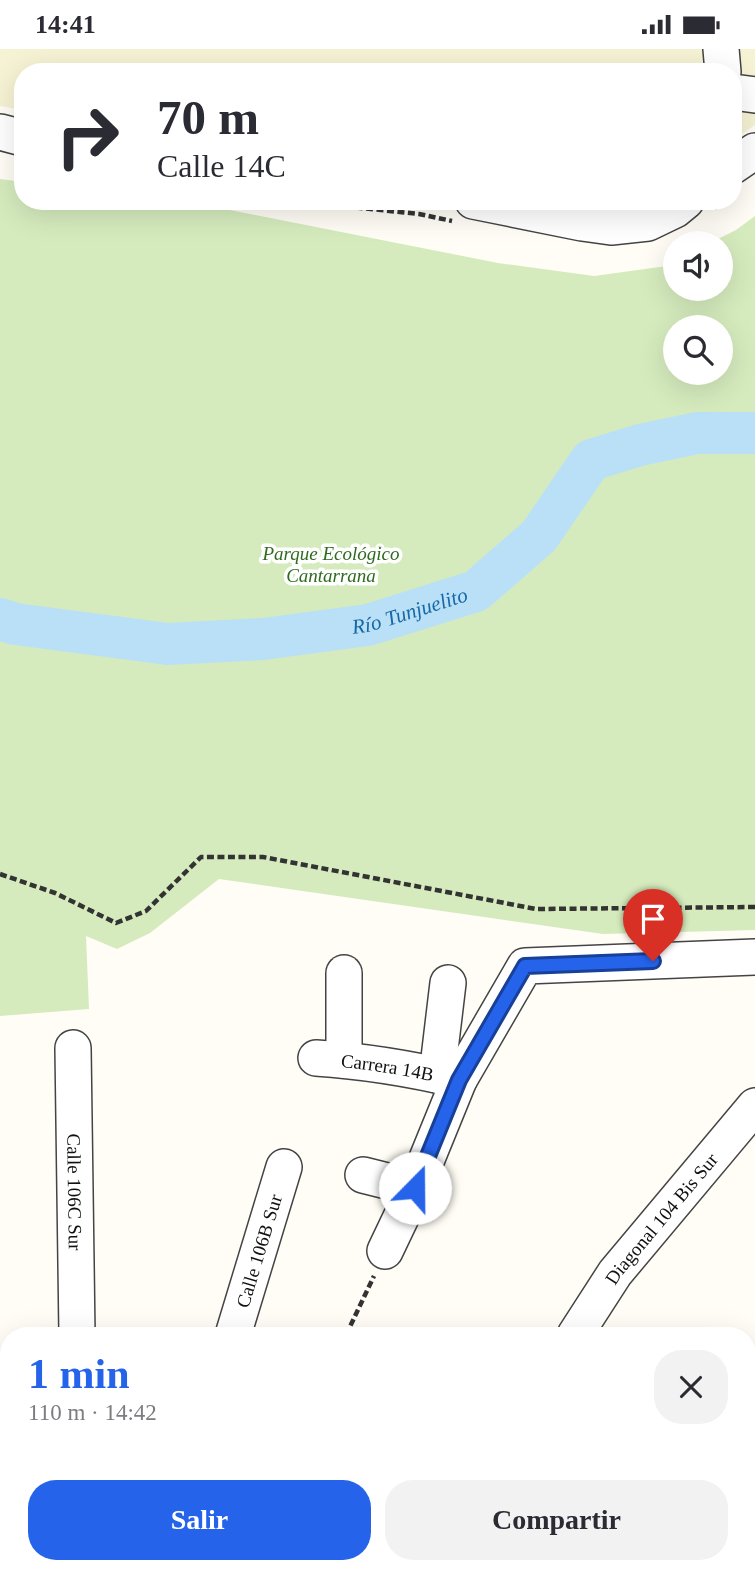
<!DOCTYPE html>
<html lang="es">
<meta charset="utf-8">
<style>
:root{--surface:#fff;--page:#f2f2f3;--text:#2b2b33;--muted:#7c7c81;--accent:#2563eb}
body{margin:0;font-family:Georgia,serif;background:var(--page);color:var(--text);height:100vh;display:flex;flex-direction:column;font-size:26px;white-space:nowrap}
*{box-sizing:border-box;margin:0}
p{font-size:23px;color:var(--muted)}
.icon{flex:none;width:38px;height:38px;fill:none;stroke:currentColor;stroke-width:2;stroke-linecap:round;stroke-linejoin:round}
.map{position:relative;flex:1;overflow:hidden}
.drawer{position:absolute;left:0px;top:1278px;width:756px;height:247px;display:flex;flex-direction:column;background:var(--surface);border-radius:28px 28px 0 0;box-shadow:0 7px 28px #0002}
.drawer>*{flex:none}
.guide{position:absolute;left:14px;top:14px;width:728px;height:147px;border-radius:28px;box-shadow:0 7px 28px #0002;background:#fff;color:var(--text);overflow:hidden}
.tools{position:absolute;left:663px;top:182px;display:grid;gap:14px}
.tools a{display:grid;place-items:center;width:70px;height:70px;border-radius:50%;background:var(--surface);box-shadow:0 7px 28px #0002;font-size:35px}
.pin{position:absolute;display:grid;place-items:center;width:60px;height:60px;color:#fff;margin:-72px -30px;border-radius:50% 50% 50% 0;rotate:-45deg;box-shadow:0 0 7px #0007}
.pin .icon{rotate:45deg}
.me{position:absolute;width:77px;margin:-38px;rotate:22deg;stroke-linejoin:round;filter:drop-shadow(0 0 5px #0008)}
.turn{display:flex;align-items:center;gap:24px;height:147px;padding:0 28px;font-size:32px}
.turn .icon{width:91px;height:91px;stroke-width:2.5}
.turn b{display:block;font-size:49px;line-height:60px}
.round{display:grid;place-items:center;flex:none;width:74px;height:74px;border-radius:28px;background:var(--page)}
.headline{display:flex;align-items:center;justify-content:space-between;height:119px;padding:0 28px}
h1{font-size:42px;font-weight:700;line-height:52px;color:var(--accent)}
.cta{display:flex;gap:14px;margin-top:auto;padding:14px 28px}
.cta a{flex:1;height:80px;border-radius:28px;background:var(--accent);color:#fff;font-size:28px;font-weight:700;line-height:80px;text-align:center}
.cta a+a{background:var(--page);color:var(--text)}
.status{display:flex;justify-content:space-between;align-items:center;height:49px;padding:0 35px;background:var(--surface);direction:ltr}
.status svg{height:19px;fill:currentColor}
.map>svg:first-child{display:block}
.farmland{fill:#f6f3d4}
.green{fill:#d5ebbd;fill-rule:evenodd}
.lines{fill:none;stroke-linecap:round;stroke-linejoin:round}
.river{stroke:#b9e0f7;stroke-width:42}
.building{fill:#5a524d;filter:url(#shadow)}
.minor-casing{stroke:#444;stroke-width:38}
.major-casing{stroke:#222;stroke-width:42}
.path{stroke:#333;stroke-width:4.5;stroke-dasharray:7 3.5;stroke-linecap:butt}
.minor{stroke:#fff;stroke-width:35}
.major{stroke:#f9d66b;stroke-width:38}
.route-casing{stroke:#184099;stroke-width:18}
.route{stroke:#2563eb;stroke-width:12}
.labels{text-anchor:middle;stroke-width:7;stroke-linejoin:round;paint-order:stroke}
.park-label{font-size:19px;font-style:italic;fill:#2f6b1f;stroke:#fff}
.street-label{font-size:19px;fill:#111;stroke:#fff}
.water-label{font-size:21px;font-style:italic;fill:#1768a6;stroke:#fff}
</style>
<div class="status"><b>14:41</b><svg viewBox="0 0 49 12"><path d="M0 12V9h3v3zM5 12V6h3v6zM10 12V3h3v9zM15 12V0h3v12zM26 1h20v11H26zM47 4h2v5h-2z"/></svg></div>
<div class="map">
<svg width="755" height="1524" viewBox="0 0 755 1524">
<defs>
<filter id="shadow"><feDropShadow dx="6" dy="6" stdDeviation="2" flood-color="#0004"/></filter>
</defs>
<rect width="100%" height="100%" fill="#fffdf5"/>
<path class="farmland" d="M0,0H755V76L733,91V23H23V61L0,57Z"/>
<path class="green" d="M0,130L23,133V152H165L230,161L498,214L594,227L667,217L675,213L676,240H721V194H710L736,181L755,167V881L603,885L219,830L150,884L117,900L86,887L89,960L0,967ZM676,278H721V324H676Z"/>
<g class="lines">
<path class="river" id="s1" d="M0,570L15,575L168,595L263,590L368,576L476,542L539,487L591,411L640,396L697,384H755"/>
</g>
<path class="building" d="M747,1458L755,1461V1501L747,1498Z"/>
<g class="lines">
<defs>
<g id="minor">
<path d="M721,0L723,23"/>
<path d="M733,43L755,46"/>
<path d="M0,83L23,89"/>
<path d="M733,117L755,102"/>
<path d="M473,152L582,174L611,178L648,174L675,161L686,152"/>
<path id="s2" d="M73,999L77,1286"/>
<path id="s3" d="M316,1009C364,1012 412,1020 459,1031"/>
<path d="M344,1011V924"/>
<path d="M437,1026L448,934"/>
<path d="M363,1126L415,1139"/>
<path d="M385,1202L415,1139L459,1031L525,917L755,908"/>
<path id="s4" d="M233,1286L284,1118"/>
<path id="s5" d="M575,1286L615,1224L755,1057"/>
<path d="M508,1516L511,1524"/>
<path d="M12,1524V1516"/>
<path d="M373,1524L376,1516"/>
</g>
<g id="major">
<path d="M0,1455L9,1456"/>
<path d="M709,1516L728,1524"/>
</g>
</defs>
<use href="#minor" class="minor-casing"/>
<use href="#major" class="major-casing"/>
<g class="path">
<path d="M293,152L419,165L452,172"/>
<path d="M714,159L725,152"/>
<path d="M0,825L55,844L116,874L146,862L201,808H263L536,860L755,858"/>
<path d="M346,1286L374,1227"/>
<path d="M171,1524L172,1516"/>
</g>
<use href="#minor" class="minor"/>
<use href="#major" class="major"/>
</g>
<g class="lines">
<defs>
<path id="route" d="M415,1139L459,1031L525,917L653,912"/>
</defs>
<use href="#route" class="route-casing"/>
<use href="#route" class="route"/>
</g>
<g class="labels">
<g class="park-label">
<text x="331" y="511">Parque Ecológico<tspan x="331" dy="22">Cantarrana</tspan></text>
</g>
<g class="street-label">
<text dy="7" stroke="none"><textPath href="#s3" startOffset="72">Carrera 14B</textPath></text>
<text dy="7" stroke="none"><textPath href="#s2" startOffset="144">Calle 106C Sur</textPath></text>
<text dy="7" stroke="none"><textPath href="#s5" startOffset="145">Diagonal 104 Bis Sur</textPath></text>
<text dy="7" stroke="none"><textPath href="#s4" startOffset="88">Calle 106B Sur</textPath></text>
</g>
<g class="water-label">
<text dy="7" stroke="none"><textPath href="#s1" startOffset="415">Río Tunjuelito</textPath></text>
</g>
</g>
</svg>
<div class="tools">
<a><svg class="icon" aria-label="sound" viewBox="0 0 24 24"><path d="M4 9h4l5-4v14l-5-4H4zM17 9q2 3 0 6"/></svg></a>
<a><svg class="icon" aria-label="search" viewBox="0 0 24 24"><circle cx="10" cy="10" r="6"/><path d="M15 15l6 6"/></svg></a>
</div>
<div class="pin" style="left:653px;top:912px;background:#d93025"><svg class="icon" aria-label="arrive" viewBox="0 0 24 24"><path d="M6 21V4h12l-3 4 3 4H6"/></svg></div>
<svg class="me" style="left:415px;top:1139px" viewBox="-20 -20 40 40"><circle r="19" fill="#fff"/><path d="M0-13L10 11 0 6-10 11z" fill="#2563eb"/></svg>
<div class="guide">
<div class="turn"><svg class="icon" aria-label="right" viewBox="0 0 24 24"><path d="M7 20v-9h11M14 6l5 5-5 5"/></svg><div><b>70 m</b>Calle 14C</div></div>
</div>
<section class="drawer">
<div class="headline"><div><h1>1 min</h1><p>110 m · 14:42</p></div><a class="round"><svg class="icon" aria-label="close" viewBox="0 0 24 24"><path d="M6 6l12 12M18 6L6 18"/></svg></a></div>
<div class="cta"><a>Salir</a><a>Compartir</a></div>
</section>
</div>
